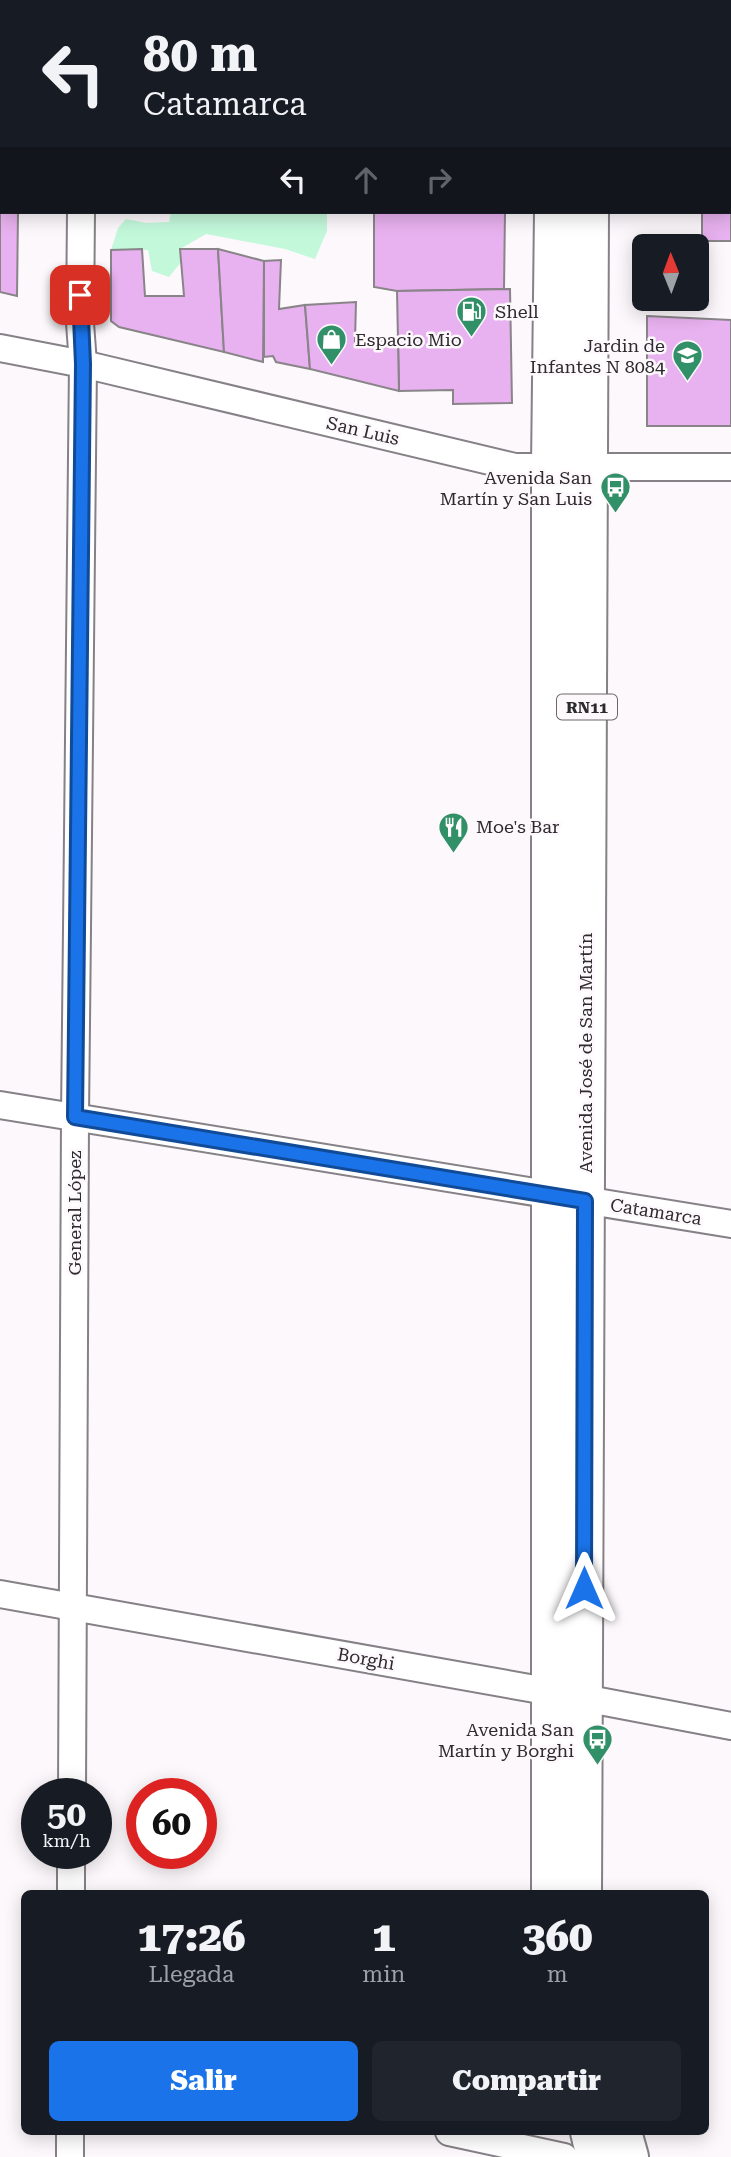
<!DOCTYPE html>
<html lang="es">
<meta charset="utf-8">
<style>
:root{--surface:#171b24;--page:#20242c;--text:#f1f3f6;--muted:#9ea1a6;--accent:#1a73e8}
body{margin:0;font-family:"Roboto Serif",serif;background:var(--page);color:var(--text);height:100vh;display:flex;flex-direction:column;font-size:26px;white-space:nowrap}
*{box-sizing:border-box;margin:0}
p{font-size:23px;color:var(--muted)}
.icon{flex:none;width:38px;height:38px;fill:none;stroke:currentColor;stroke-width:2;stroke-linecap:round;stroke-linejoin:round}
.map{position:relative;flex:1;overflow:hidden}
.sheet{position:absolute;left:21px;top:1890px;width:688px;height:245px;display:flex;flex-direction:column;background:var(--surface);border-radius:10px;box-shadow:0 4px 18px #0003}
.sheet>*{flex:none}
.banner{position:absolute;left:0px;top:0px;width:732px;height:214px;box-shadow:0 4px 18px #0003;background:#171b24;color:var(--text);overflow:hidden}
.needle{width:46px;rotate:359deg}
.tools{position:absolute;left:632px;top:234px;display:grid;gap:14px}
.tools a{display:grid;place-items:center;width:77px;height:77px;border-radius:10px;background:var(--surface);box-shadow:0 4px 18px #0003;font-size:35px}
.speed{position:absolute;left:21px;top:1778px;display:flex;gap:14px;font-size:35px;font-weight:700;text-align:center}
.speed>*{display:grid;place-content:center;width:91px;height:91px;border-radius:50%;background:var(--surface);box-shadow:0 4px 18px #0003;line-height:1}
.speed small{font-size:18px;font-weight:400}
.speed .limit{border:10px solid #d22;background:#fff;color:#111}
.pin{position:absolute;display:grid;place-items:center;width:60px;height:60px;color:#fff;margin:-30px;border-radius:14px;box-shadow:0 4px 10px #0006}
.me{position:absolute;width:77px;margin:-38px;rotate:0deg;stroke-linejoin:round;filter:drop-shadow(0 0 5px #0008)}
.turn{display:flex;align-items:center;gap:24px;height:147px;padding:0 28px;font-size:32px}
.turn .icon{width:91px;height:91px;stroke-width:2.5}
.turn b{display:block;font-size:49px;line-height:60px}
.lanes{display:flex;align-items:center;height:66px;padding:0 28px;background:#0003;justify-content:center;gap:35px;direction:ltr}
.lanes .off{opacity:.35}
.eta{display:flex;justify-content:space-evenly;align-items:center;height:119px;text-align:center}
.eta b{font-size:42px;font-weight:800;line-height:49px}
.button{display:flex;gap:14px;margin-top:auto;padding:14px 28px}
.button a{flex:1;height:80px;border-radius:10px;background:var(--accent);color:#fff;font-size:28px;font-weight:800;line-height:80px;text-align:center}
.button a+a{background:var(--page);color:var(--text)}
.map>svg:first-child{display:block}
.green{fill:#c3f8db}
.building{fill:#e8b1ef;stroke:#888488;stroke-width:2}
.lines{fill:none;stroke-linecap:round;stroke-linejoin:round}
.street-casing{stroke:#858186;stroke-width:30}
.primary-casing{stroke:#858186;stroke-width:42}
.street{stroke:#fff;stroke-width:26}
.primary{stroke:#fff;stroke-width:38}
.route-casing{stroke:#114b97;stroke-width:18}
.route{stroke:#1a73e8;stroke-width:12}
.labels{text-anchor:middle;stroke-width:5;stroke-linejoin:round;paint-order:stroke}
.shield{fill:#fcf8fc;stroke:#6b686b;stroke-width:2}
.shield-label{font-size:16px;font-weight:bold;fill:#2d2b2d}
.poi-label{font-size:18px;fill:#2d2b2d;stroke:#fcf8fc;text-anchor:start}
.street-label{font-size:18px;fill:#2d2b2d;stroke:#fcf8fc}
</style>
<div class="map">
<svg width="731" height="2157" viewBox="0 0 731 2157">
<rect width="100%" height="100%" fill="#fcf8fc"/>
<path class="green" d="M171,212H327V231L315,259L285,249L206,234L180,249L181,262L169,277L152,271L148,250H111L118,228L126,219L146,223L169,222Z"/>
<g class="building">
<path d="M0,0H21V2H2V16L0,15Z"/>
<rect x="116" y="0" width="100" height="2"/>
<rect x="335" y="0" width="41" height="2"/>
<rect x="375" y="0" width="129" height="2"/>
<path d="M701,0H731V241H702V212H730V2H701Z"/>
<path d="M0,15L2,16V57H0Z"/>
<rect x="0" y="57" width="2" height="40"/>
<path d="M0,97H2V151L0,150Z"/>
<path d="M0,150L2,151V206L0,205Z"/>
<path d="M0,205L2,206V212H18L17,296L0,292Z"/>
<path d="M374,212H505L504,289L397,291L374,287Z"/>
<path d="M142,249L145,296H184L180,249H218L224,352L119,327L111,321V250Z"/>
<path d="M218,249L264,261L263,362L224,352Z"/>
<path d="M281,260L279,309L305,305L310,369L276,362L273,356L264,357V261Z"/>
<path d="M510,289L512,403L453,404V390L399,391L397,291Z"/>
<path d="M356,302L355,341L398,340L399,391L310,369L305,305Z"/>
<path d="M647,316L731,320V426H647Z"/>
</g>
<g class="lines">
<defs>
<g id="street">
<path d="M82,2V0"/>
<path d="M0,348L83,364L515,467H731"/>
<path d="M0,1105L731,1224"/>
<path d="M0,1594L552,1692L731,1726"/>
<path d="M72,1794L75,1117L83,364L80,323L81,212"/>
<path d="M71,1894V1853"/>
<path d="M449,2132L564,2157"/>
<path d="M70,2157V2132"/>
</g>
<g id="primary">
<path d="M554,2V0"/>
<path d="M590,2V0"/>
<path d="M551,1894V467L554,212"/>
<path d="M582,1894L589,212"/>
<path d="M590,2132L596,2157"/>
<path d="M622,2132L629,2157"/>
</g>
</defs>
<use href="#street" class="street-casing"/>
<use href="#primary" class="primary-casing"/>
<use href="#street" class="street"/>
<use href="#primary" class="primary"/>
</g>
<g class="lines">
<defs>
<path id="route" d="M80,295L83,364L75,1117L585,1201L584,1588"/>
</defs>
<use href="#route" class="route-casing"/>
<use href="#route" class="route"/>
</g>
<defs>
<symbol id="fuel-pin" viewBox="-11 -11 22 30"><path d="M0 17L-7.5 6A9.5 9.5 0 1 1 7.5 6Z" fill="#329068" stroke="#fcf8fc"/><path d="M-5.5-6h7V0h2V4h1.3V-2.5L3-4.5l.8-.8L6-3V5H2.5V1h-1V6h-7ZM-4.2-4.7v3.2H.2V-4.7Z" fill="#fff"/></symbol>
<symbol id="shop-pin" viewBox="-11 -11 22 30"><path d="M0 17L-7.5 6A9.5 9.5 0 1 1 7.5 6Z" fill="#329068" stroke="#fcf8fc"/><path d="M-5-2.5h2.3a2.7 3.5 0 0 1 5.4 0H5L5.5 6h-11ZM-1.5-2.5h3a1.5 2.3 0 0 0-3 0Z" fill="#fff"/></symbol>
<symbol id="school-pin" viewBox="-11 -11 22 30"><path d="M0 17L-7.5 6A9.5 9.5 0 1 1 7.5 6Z" fill="#329068" stroke="#fcf8fc"/><path d="M0-5L7-2L0 1L-7-2ZM-4 1L0 2.5L4 1V4Q0 6-4 4Z" fill="#fff"/></symbol>
<symbol id="bus-pin" viewBox="-11 -11 22 30"><path d="M0 17L-7.5 6A9.5 9.5 0 1 1 7.5 6Z" fill="#329068" stroke="#fcf8fc"/><path d="M-5-6H5V4H4V6H2V4H-2V6H-4V4H-5ZM-3.5-4V0h7V-4ZM-3.5 1.2v1.5H-2V1.2ZM2 1.2v1.5H3.5V1.2Z" fill="#fff"/></symbol>
<symbol id="restaurant-pin" viewBox="-11 -11 22 30"><path d="M0 17L-7.5 6A9.5 9.5 0 1 1 7.5 6Z" fill="#329068" stroke="#fcf8fc"/><path d="M-5-6h1v4h1v-4h1v4h1v-4h1v5L-1.5 .5V6h-2V.5L-5-1ZM5-6V6H3V1.5H1.5Q1.5-4 5-6Z" fill="#fff"/></symbol>
</defs>
<g fill-rule="evenodd">
<use href="#fuel-pin" x="454" y="294" width="35" height="47"/>
<use href="#shop-pin" x="314" y="322" width="35" height="47"/>
<use href="#school-pin" x="670" y="338" width="35" height="47"/>
<use href="#bus-pin" x="598" y="470" width="35" height="47"/>
<use href="#restaurant-pin" x="436" y="810" width="35" height="47"/>
<use href="#bus-pin" x="580" y="1722" width="35" height="47"/>
</g>
<g class="labels">
<rect class="shield" x="557" y="694.5" width="60" height="25" rx="5"/>
<g class="shield-label">
<text x="587" y="713">RN11</text>
</g>
<g class="poi-label">
<text x="495" y="318">Shell</text>
<text x="355" y="346">Espacio Mio</text>
<text x="665" y="352" text-anchor="end">Jardin de<tspan x="665" dy="21">Infantes N 8084</tspan></text>
<text x="592" y="484" text-anchor="end">Avenida San<tspan x="592" dy="21">Martín y San Luis</tspan></text>
<text x="476" y="833">Moe's Bar</text>
<text x="574" y="1736" text-anchor="end">Avenida San<tspan x="574" dy="21">Martín y Borghi</tspan></text>
</g>
<g class="street-label">
<text transform="translate(363 431) rotate(13)" y="6">San Luis</text>
<text transform="translate(586 1053) rotate(-90)" y="6">Avenida José de San Martín</text>
<text transform="translate(656 1212) rotate(9)" y="6">Catamarca</text>
<text transform="translate(75 1213) rotate(-90)" y="6">General López</text>
<text transform="translate(366 1659) rotate(10)" y="6">Borghi</text>
</g>
</g>
</svg>
<div class="tools">
<a><svg class="needle" viewBox="-14 -14 28 28"><path d="M0-13l5 13h-10z" fill="#e53935"/><path d="M0 13l5-13h-10z" fill="#9ea1a6"/></svg></a>
</div>
<div class="speed"><div>50<small>km/h</small></div><div class="limit">60</div></div>
<div class="pin" style="left:80px;top:295px;background:#d93025"><svg class="icon" aria-label="arrive" viewBox="0 0 24 24"><path d="M6 21V4h12l-3 4 3 4H6"/></svg></div>
<svg class="me" style="left:584px;top:1588px" viewBox="-20 -20 40 40"><path d="M0-17L14 15 0 8-14 15z" fill="#1a73e8" stroke="#fff" stroke-width="4"/></svg>
<div class="banner">
<div class="turn"><svg class="icon" aria-label="left" viewBox="0 0 24 24"><path d="M17 20v-9H6M10 6l-5 5 5 5"/></svg><div><b>80 m</b>Catamarca</div></div>
<div class="lanes"><svg class="icon" aria-label="left" viewBox="0 0 24 24"><path d="M17 20v-9H6M10 6l-5 5 5 5"/></svg><svg class="icon off" aria-label="ahead" viewBox="0 0 24 24"><path d="M12 20V5M6 11l6-6 6 6"/></svg><svg class="icon off" aria-label="right" viewBox="0 0 24 24"><path d="M7 20v-9h11M14 6l5 5-5 5"/></svg></div>
</div>
<section class="sheet">
<div class="eta">
<div><b>17:26</b><p>Llegada</p></div>
<div><b>1</b><p>min</p></div>
<div><b>360</b><p>m</p></div>
</div>
<div class="button"><a>Salir</a><a>Compartir</a></div>
</section>
</div>
